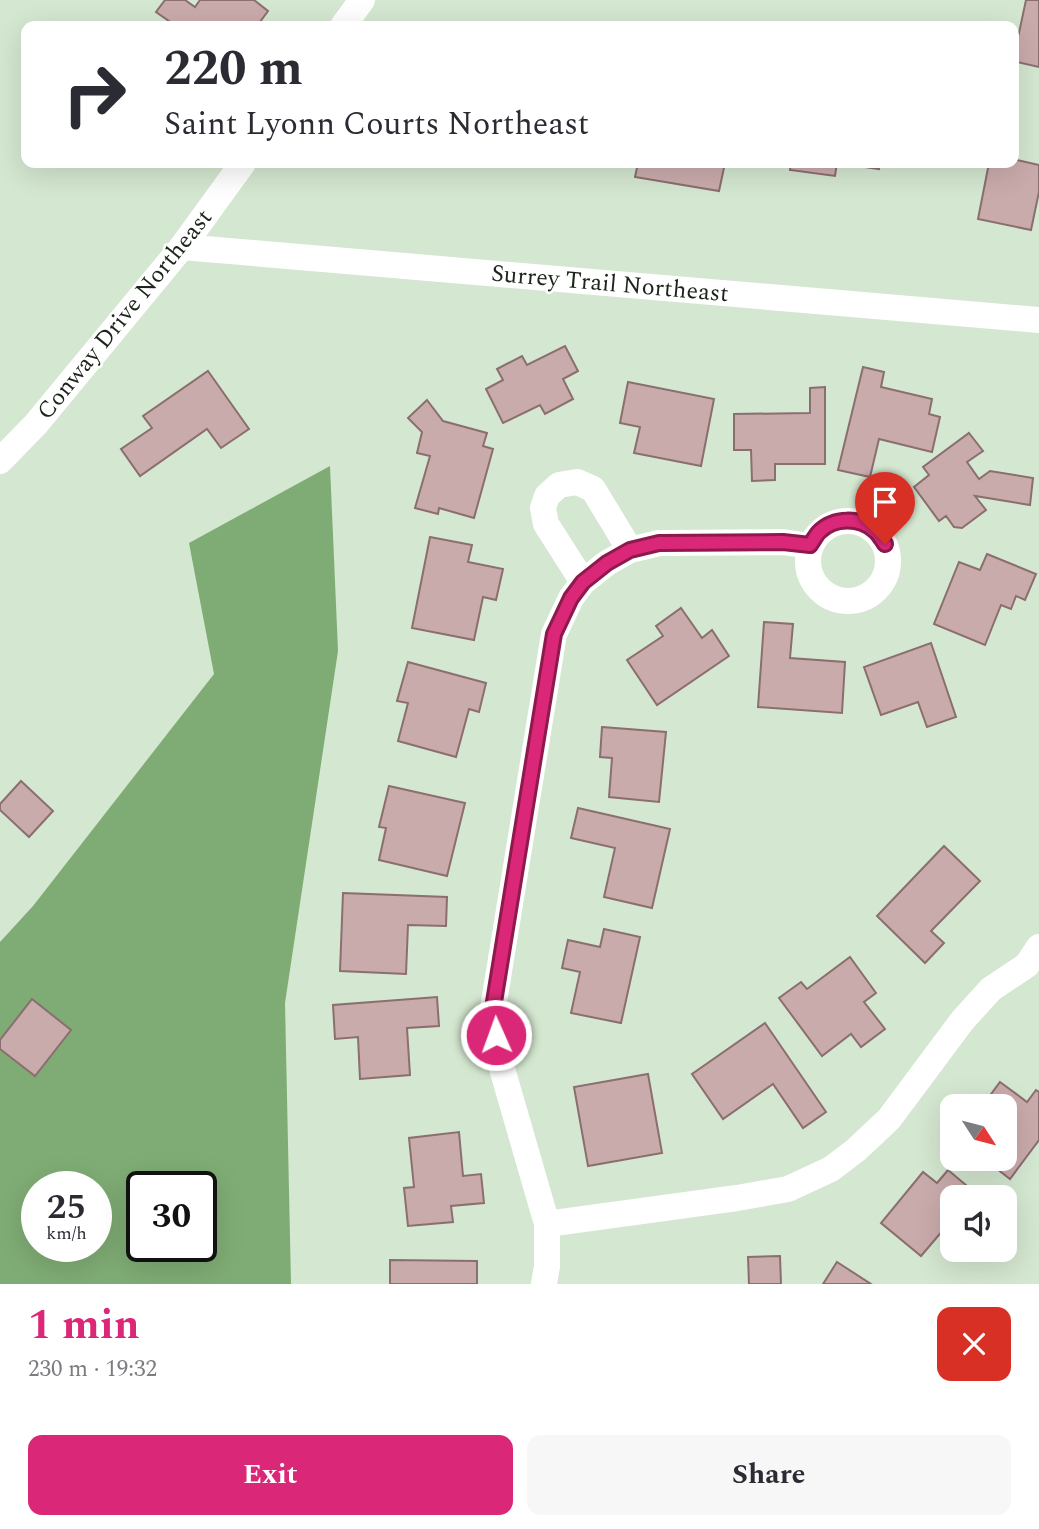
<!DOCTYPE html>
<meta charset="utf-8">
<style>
:root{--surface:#fff;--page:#f7f7f7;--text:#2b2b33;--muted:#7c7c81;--accent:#db2777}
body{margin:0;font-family:Spectral,serif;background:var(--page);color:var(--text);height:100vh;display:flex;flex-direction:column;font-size:26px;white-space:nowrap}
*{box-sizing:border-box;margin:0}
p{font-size:23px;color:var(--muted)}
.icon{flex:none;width:38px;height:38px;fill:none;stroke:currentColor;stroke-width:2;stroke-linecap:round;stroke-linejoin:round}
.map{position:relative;height:1284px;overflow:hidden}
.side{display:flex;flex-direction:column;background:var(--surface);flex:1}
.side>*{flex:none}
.guide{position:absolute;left:21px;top:21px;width:998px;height:147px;border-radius:14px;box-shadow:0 7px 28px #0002;background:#fff;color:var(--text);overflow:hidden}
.needle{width:46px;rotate:126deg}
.controls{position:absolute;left:940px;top:1094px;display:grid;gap:14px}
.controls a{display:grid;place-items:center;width:77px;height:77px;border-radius:14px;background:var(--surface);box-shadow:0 7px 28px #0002;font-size:35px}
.speed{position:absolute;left:21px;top:1171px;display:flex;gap:14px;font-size:35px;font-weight:700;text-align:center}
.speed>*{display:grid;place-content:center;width:91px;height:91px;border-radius:50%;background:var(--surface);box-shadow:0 7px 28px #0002;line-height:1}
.speed small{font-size:18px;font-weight:400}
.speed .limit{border:4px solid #111;border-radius:10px;background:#fff;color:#111}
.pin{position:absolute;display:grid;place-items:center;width:60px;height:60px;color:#fff;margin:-72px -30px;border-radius:50% 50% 50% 0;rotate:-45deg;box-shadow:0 0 7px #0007}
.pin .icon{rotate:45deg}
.me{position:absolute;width:77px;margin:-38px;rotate:358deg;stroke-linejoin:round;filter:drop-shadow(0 0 5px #0008)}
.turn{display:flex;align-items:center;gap:24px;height:147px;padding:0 28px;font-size:32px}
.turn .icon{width:91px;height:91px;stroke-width:2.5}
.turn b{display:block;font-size:49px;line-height:60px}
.round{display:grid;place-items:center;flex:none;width:74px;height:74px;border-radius:14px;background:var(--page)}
.headline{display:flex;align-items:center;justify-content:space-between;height:119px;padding:0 28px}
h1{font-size:42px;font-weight:700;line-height:52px;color:var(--accent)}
.action{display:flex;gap:14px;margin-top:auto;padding:14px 28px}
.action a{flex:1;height:80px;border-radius:14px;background:var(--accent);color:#fff;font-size:28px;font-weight:700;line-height:80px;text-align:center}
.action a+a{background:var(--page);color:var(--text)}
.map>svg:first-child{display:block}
.forest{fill:#7fac74;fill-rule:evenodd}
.building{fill:#caabac;stroke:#8b6e6f;stroke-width:2}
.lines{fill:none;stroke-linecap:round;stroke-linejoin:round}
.street{stroke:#fff;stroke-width:26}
.route-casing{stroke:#8e194d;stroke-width:18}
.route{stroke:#db2777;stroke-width:12}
.labels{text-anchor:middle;stroke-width:5;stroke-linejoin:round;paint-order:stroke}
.street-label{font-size:24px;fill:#1d241b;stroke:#fff}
</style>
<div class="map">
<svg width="1039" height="1284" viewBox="0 0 1039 1284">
<rect width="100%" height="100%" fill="#d4e7d0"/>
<path class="forest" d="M330,466L338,651L285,1003L291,1284H0V942L33,906L214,674L189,543ZM37,1186H96V1246H37ZM142,1186H201V1246H142Z"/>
<g class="building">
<path d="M165,0H185L195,7L200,0H254L268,11L257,26H176L156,12Z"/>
<path d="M1026,0H1039V67L1013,61Z"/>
<path d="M1013,159L1039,165V192L1031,230L978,219L989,163H1013Z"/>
<path d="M638,163H725L719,191L635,177Z"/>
<path d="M791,163H837L835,176L790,170Z"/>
<path d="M838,163H880L879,169Z"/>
<path d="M565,346L578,371L563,379L573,399L545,414L540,405L503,423L486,389L503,380L497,369L522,356L527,365Z"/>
<path d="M863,367L884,372L881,387L932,399L929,414L940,417L932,452L879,439L870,477L838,470Z"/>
<path d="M208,371L249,429L221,448L207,429L140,476L121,449L152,428L143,416Z"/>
<path d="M628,382L714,399L701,466L634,453L640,427L620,423Z"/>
<path d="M825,387V464H775V480L752,481L751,450H734V414L810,413V388Z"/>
<path d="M427,400L443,421L487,433L483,446L493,449L474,518L439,508L438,514L415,508L430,456L417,453L422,432L408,418Z"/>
<path d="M969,433L983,451L967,462L979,479L990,471L1033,478L1030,505L975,496L986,510L962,528L954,527L946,516L939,521L914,487L929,475L923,467Z"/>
<path d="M430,537L472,545L468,562L503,569L496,600L483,597L474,640L412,628Z"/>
<path d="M987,554L1036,574L1025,600L1016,596L1011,609L1001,605L985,645L934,624L959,562L980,570Z"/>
<path d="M681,608L702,638L712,630L729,656L657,705L627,660L663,636L656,626Z"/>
<path d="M764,622L793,624L790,658L845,662L842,713L758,707Z"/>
<path d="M931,643L956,717L927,727L918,702L881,715L864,667Z"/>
<path d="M408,662L486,683L479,712L469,709L456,757L398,741L408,703L397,701Z"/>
<path d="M602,727L666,732L659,802L609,797L612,758L600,757Z"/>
<path d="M21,781L53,811L29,837L0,810V804Z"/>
<path d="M389,786L465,803L447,876L379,860L386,828L379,827Z"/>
<path d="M578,808L670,829L652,908L604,897L615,848L571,838Z"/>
<path d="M944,846L980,881L931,931L944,943L925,963L877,916Z"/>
<path d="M343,893L447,897L446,926L408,925L406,974L340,971Z"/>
<path d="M604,929L640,937L621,1023L571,1013L580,972L562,968L568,940L600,947Z"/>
<path d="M850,957L876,993L864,1002L885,1029L861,1047L851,1034L822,1056L779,998L801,982L807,989Z"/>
<path d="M437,997L439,1026L407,1028L410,1075L360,1079L358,1037L335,1039L333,1005Z"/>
<path d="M32,999L71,1030L35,1076L0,1049V1040Z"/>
<path d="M765,1023L826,1112L803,1128L773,1084L723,1119L692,1074Z"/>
<path d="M648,1074L662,1153L588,1166L574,1087Z"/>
<path d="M1000,1082L1027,1102L1036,1090L1039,1092V1140L1010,1179L983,1158H1004V1106L983,1105Z"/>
<path d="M459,1132L463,1176L481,1174L484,1203L451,1206L453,1222L408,1226L404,1188L414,1187L409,1138Z"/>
<path d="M948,1170L972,1190L966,1197H952V1236L944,1229L921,1256L881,1223L923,1172L937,1183Z"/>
<path d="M780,1256L781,1284H749L748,1257Z"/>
<path d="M390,1260L477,1261V1284H390Z"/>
<path d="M837,1262L871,1284H823Z"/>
</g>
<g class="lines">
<g class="street">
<path d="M343,26L362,0"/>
<path d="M182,247L1039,320"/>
<path d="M0,461L36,424L182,247L243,163"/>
<circle cx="848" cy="561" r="40"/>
<path d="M583,582L546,524L543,508L547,496L559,485L577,482L593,489L630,550"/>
<path d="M547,1224L737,1198L788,1189L831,1169L856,1150L889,1119L962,1021L991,989L1027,965L1039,947"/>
<path d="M544,1284L547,1266V1224L503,1072L496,1035L493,1008L554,634L571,598L583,582L607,563L630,550L659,543L783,542L810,546"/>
</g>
</g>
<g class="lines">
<defs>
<path id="route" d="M496,1035L493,1008L554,634L571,598L583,582L607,563L630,550L659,543L783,542L810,545C813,541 816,535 819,532C834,517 860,517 875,531C879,534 882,540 885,544"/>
</defs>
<use href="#route" class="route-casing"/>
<use href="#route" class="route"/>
</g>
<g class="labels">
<g class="street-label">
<text transform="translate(610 283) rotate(5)" y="8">Surrey Trail Northeast</text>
<text transform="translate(124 314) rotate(-51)" y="8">Conway Drive Northeast</text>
</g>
</g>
</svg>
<div class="controls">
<a><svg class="needle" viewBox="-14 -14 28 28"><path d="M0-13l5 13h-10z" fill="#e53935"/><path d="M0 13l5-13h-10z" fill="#7c7c81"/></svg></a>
<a><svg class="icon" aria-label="sound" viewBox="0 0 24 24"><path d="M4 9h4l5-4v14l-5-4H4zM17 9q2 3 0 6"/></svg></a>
</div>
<div class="speed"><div>25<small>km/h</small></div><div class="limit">30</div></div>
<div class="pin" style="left:885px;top:544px;background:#d93025"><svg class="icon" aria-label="arrive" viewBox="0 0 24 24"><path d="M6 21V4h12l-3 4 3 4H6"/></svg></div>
<svg class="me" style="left:496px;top:1035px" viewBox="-20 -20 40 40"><circle r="17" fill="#db2777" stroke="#fff" stroke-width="3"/><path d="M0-11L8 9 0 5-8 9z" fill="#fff"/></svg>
<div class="guide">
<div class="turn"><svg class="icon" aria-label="right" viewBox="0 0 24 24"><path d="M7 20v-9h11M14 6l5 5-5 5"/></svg><div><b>220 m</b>Saint Lyonn Courts Northeast</div></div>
</div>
</div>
<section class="side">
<div class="headline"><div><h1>1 min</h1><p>230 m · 19:32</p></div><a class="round" style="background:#d93025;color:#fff"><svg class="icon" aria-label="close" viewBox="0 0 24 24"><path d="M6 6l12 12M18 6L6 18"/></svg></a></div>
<div class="action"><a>Exit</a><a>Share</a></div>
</section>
